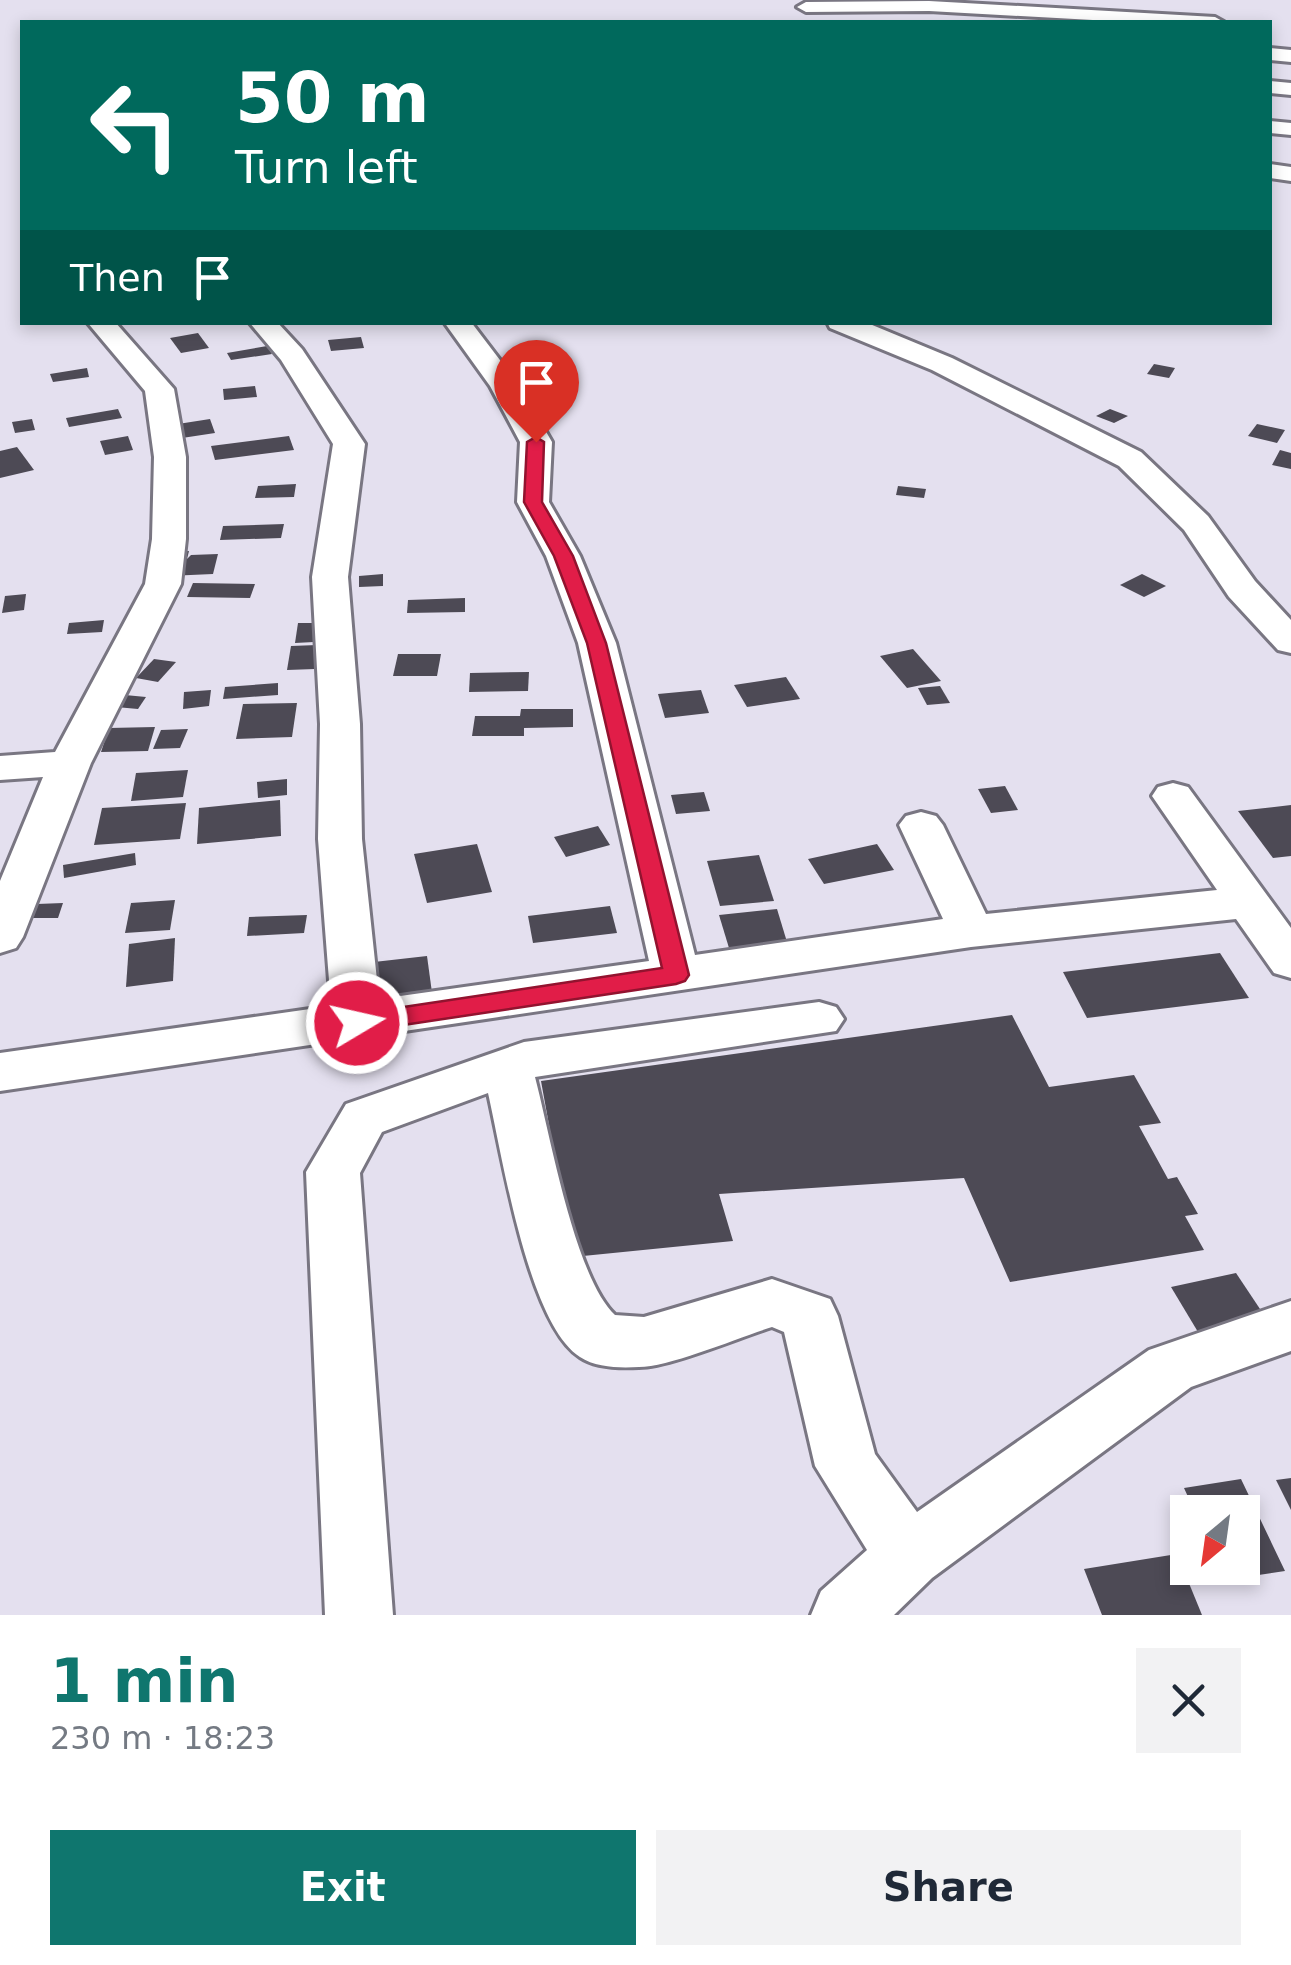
<!DOCTYPE html>
<meta charset="utf-8">
<style>
:root{--surface:#fff;--page:#f2f2f3;--text:#1f2937;--muted:#747a83;--accent:#0f766e}
body{margin:0;font-family:"DejaVu Sans",sans-serif;background:var(--page);color:var(--text);height:100vh;display:flex;flex-direction:column;font-size:38px;white-space:nowrap}
*{box-sizing:border-box;margin:0}
p{font-size:32px;color:var(--muted)}
.icon{flex:none;width:55px;height:55px;fill:none;stroke:currentColor;stroke-width:2;stroke-linecap:round;stroke-linejoin:round}
.map{position:relative;height:1615px;overflow:hidden}
.panel{display:flex;flex-direction:column;background:var(--surface);flex:1}
.panel>*{flex:none}
.banner{position:absolute;left:20px;top:20px;width:1252px;height:305px;border-radius:0px;box-shadow:0 5px 15px #0003;background:#00695c;color:#fff;overflow:hidden}
.needle{width:65px;rotate:209deg}
.buttons{position:absolute;left:1170px;top:1495px;display:grid;gap:20px}
.buttons a{display:grid;place-items:center;width:90px;height:90px;border-radius:0px;background:var(--surface);box-shadow:0 5px 15px #0003;font-size:50px}
.pin{position:absolute;display:grid;place-items:center;width:85px;height:85px;color:#fff;margin:-102px -42px;border-radius:50% 50% 50% 0;rotate:-45deg;box-shadow:0 0 10px #0007}
.pin .icon{rotate:45deg}
.me{position:absolute;width:110px;margin:-55px;rotate:81deg;stroke-linejoin:round;filter:drop-shadow(0 0 8px #0008)}
.turn{display:flex;align-items:center;gap:35px;height:210px;padding:0 50px;font-size:45px}
.turn .icon{width:130px;height:130px;stroke-width:2.5}
.turn b{display:block;font-size:70px;line-height:85px}
.then{display:flex;align-items:center;height:95px;padding:0 50px;background:#0003;gap:20px;font-size:38px}
.round{display:grid;place-items:center;flex:none;width:105px;height:105px;border-radius:0px;background:var(--page)}
.overview{display:flex;align-items:center;justify-content:space-between;height:170px;padding:0 50px}
h1{font-size:60px;font-weight:700;line-height:75px;color:var(--accent)}
.cta{display:flex;gap:20px;margin-top:auto;padding:20px 50px}
.cta a{flex:1;height:115px;border-radius:0px;background:var(--accent);color:#fff;font-size:40px;font-weight:700;line-height:115px;text-align:center}
.cta a+a{background:var(--page);color:var(--text)}
.map>svg:first-child{display:block}
.building{fill:#4d4a55}
.lines{fill:none;stroke-linecap:round;stroke-linejoin:round}
.minor-casing{stroke:#797682;stroke-width:6}
.minor{fill:#fff;fill-rule:evenodd}
.route{fill:#e11d48;stroke:#92132f;stroke-width:2.5}
</style>
<div class="map">
<svg width="1291" height="1615" viewBox="0 0 1291 1615">
<rect width="100%" height="100%" fill="#e4e0ef"/>
<g class="building">
<path d="M198,333L209,348L181,353L170,338Z"/>
<path d="M361,337L364,348L331,351L328,340Z"/>
<path d="M267,346L272,354L231,360L227,353Z"/>
<path d="M1154,364L1175,368L1169,378L1147,374Z"/>
<path d="M87,368L89,377L53,382L50,374Z"/>
<path d="M255,386L257,397L224,400L223,389Z"/>
<path d="M118,409L122,418L69,427L66,418Z"/>
<path d="M1110,409L1128,416L1114,423L1096,416Z"/>
<path d="M32,419L35,430L15,433L12,422Z"/>
<path d="M210,419L215,433L182,438L178,424Z"/>
<path d="M1257,424L1285,430L1277,443L1248,436Z"/>
<path d="M128,436L133,450L105,455L100,441Z"/>
<path d="M289,436L294,450L215,460L211,446Z"/>
<path d="M17,447L34,470L0,478V451Z"/>
<path d="M1280,450L1291,453V469L1272,465Z"/>
<path d="M296,484L294,497L255,498L258,486Z"/>
<path d="M898,486L926,489L924,498L896,495Z"/>
<path d="M284,524L281,538L220,540L223,526Z"/>
<path d="M189,551L187,559L191,555L218,554L213,574L168,576L169,552Z"/>
<path d="M383,574V586L359,587V576Z"/>
<path d="M1142,574L1166,586L1144,597L1120,585Z"/>
<path d="M193,583L255,584L250,598L187,597Z"/>
<path d="M26,594L24,610L2,613L5,596Z"/>
<path d="M465,598V612L407,613L408,600Z"/>
<path d="M104,620L102,632L67,634L69,623Z"/>
<path d="M298,623H317L314,642L295,643Z"/>
<path d="M317,645L315,669L287,670L291,646Z"/>
<path d="M913,649L941,681L907,688L880,656Z"/>
<path d="M398,654H441L437,676H393Z"/>
<path d="M154,659L176,662L158,682L136,678Z"/>
<path d="M529,672L528,691L469,692L470,673Z"/>
<path d="M786,677L800,699L747,707L734,685Z"/>
<path d="M278,683V695L223,699L225,687Z"/>
<path d="M940,686L950,703L927,705L918,688Z"/>
<path d="M211,690L209,706L183,709L184,692Z"/>
<path d="M701,690L709,713L665,718L658,694Z"/>
<path d="M125,695L146,697L138,709L116,707Z"/>
<path d="M297,703L292,737L236,739L243,704Z"/>
<path d="M521,709H573V727L524,728V736H472L475,716H520Z"/>
<path d="M155,727L148,751L101,752L109,728Z"/>
<path d="M188,729L180,748L153,749L161,730Z"/>
<path d="M188,770L183,797L131,801L136,773Z"/>
<path d="M287,779V795L258,798L257,782Z"/>
<path d="M1005,786L1018,810L991,813L978,789Z"/>
<path d="M704,792L710,811L676,814L671,795Z"/>
<path d="M280,800L281,836L197,844L199,808Z"/>
<path d="M186,803L180,839L94,845L102,808Z"/>
<path d="M1291,805V856L1273,858L1238,811Z"/>
<path d="M598,826L610,845L566,857L554,837Z"/>
<path d="M477,844L492,892L427,903L414,854Z"/>
<path d="M877,844L894,870L824,884L808,859Z"/>
<path d="M135,853L136,865L64,878L63,865Z"/>
<path d="M759,855L774,901L720,906L707,861Z"/>
<path d="M175,900L170,930L125,933L131,903Z"/>
<path d="M63,903L58,918H32L37,904Z"/>
<path d="M610,906L617,933L533,943L528,916Z"/>
<path d="M777,909L787,942L729,948L719,915Z"/>
<path d="M307,915L304,933L247,936L249,917Z"/>
<path d="M175,938L173,981L126,987L129,944Z"/>
<path d="M1220,953L1249,998L1087,1018L1063,972Z"/>
<path d="M427,956L433,1000L378,1007L374,962Z"/>
<path d="M1012,1015L1049,1087L1134,1075L1161,1123L1139,1126L1168,1179L1177,1177L1198,1214L1185,1216L1204,1250L1010,1282L964,1178L719,1194L733,1241L573,1257L541,1081Z"/>
<path d="M1236,1273L1268,1321L1201,1337L1171,1287Z"/>
<path d="M1291,1478V1510L1276,1480Z"/>
<path d="M1241,1479L1285,1571L1225,1580L1219,1568H1242V1512H1195L1184,1488Z"/>
<path d="M1177,1554L1202,1615H1102L1084,1569Z"/>
</g>
<g class="lines">
<defs>
<g id="minor">
<path d="M929,1L1215,17L1224,22H1129L929,11L806,12L797,7L806,2Z"/>
<path d="M1270,48L1291,50V62L1270,60Z"/>
<path d="M1270,81L1291,83V95L1270,93Z"/>
<path d="M1270,121L1291,123V135L1270,133Z"/>
<path d="M1270,164L1291,167V181L1270,178Z"/>
<path d="M87,322H115L174,389L186,457V539L181,584L91,763L23,937L16,948L0,953V881L43,777L0,780V756L55,752L145,584L152,539L154,457L145,391Z"/>
<path d="M249,322H277L302,349L365,444L348,577L360,724L362,839L379,999L649,961L578,643L546,556L517,502L520,442L490,386L444,322H471L519,385L552,442L549,502L580,556L616,643L695,955L943,919L899,825L906,816L921,812L936,816L943,825L986,914L1217,890L1152,796L1158,787L1173,783L1188,787L1291,928V978L1274,973L1236,919L971,947L0,1091V1053L331,1006L318,839L320,724L312,577L333,444L281,360Z"/>
<path d="M827,322H865L952,358L1141,452L1208,516L1255,581L1291,620V653L1278,650L1229,597L1184,530L1119,466L932,370L830,328Z"/>
<path d="M819,1002L836,1007L844,1019L836,1031L535,1077C550,1134 575,1278 615,1315L644,1317L772,1279L830,1299L838,1316L875,1454L917,1512L1149,1350L1291,1301V1351L1191,1387L932,1578L894,1615H811L821,1591L867,1550L815,1466L784,1332L772,1327C740,1337 669,1367 639,1367C621,1368 596,1368 580,1357C528,1324 502,1154 488,1093L382,1132L360,1173L393,1615H325L306,1172L346,1104L524,1042Z"/>
</g>
</defs>
<use href="#minor" class="minor-casing"/>
<use href="#minor" class="minor"/>
</g>
<path class="route" d="M536,437L544,442L542,502L573,556L606,643L689,975L685,981L676,984L357,1032L348,1030L344,1023L348,1016L357,1014L662,968L587,643L554,556L524,502L527,442Z"/>
</svg>
<div class="buttons">
<a><svg class="needle" viewBox="-14 -14 28 28"><path d="M0-13l5 13h-10z" fill="#e53935"/><path d="M0 13l5-13h-10z" fill="#747a83"/></svg></a>
</div>
<div class="pin" style="left:536px;top:442px;background:#d93025"><svg class="icon" aria-label="arrive" viewBox="0 0 24 24"><path d="M6 21V4h12l-3 4 3 4H6"/></svg></div>
<svg class="me" style="left:357px;top:1023px" viewBox="-20 -20 40 40"><circle r="17" fill="#e11d48" stroke="#fff" stroke-width="3"/><path d="M0-11L8 9 0 5-8 9z" fill="#fff"/></svg>
<div class="banner">
<div class="turn"><svg class="icon" aria-label="left" viewBox="0 0 24 24"><path d="M17 20v-9H6M10 6l-5 5 5 5"/></svg><div><b>50 m</b>Turn left</div></div>
<div class="then">Then<svg class="icon" aria-label="arrive" viewBox="0 0 24 24"><path d="M6 21V4h12l-3 4 3 4H6"/></svg></div>
</div>
</div>
<section class="panel">
<div class="overview"><div><h1>1 min</h1><p>230 m · 18:23</p></div><a class="round"><svg class="icon" aria-label="close" viewBox="0 0 24 24"><path d="M6 6l12 12M18 6L6 18"/></svg></a></div>
<div class="cta"><a>Exit</a><a>Share</a></div>
</section>
